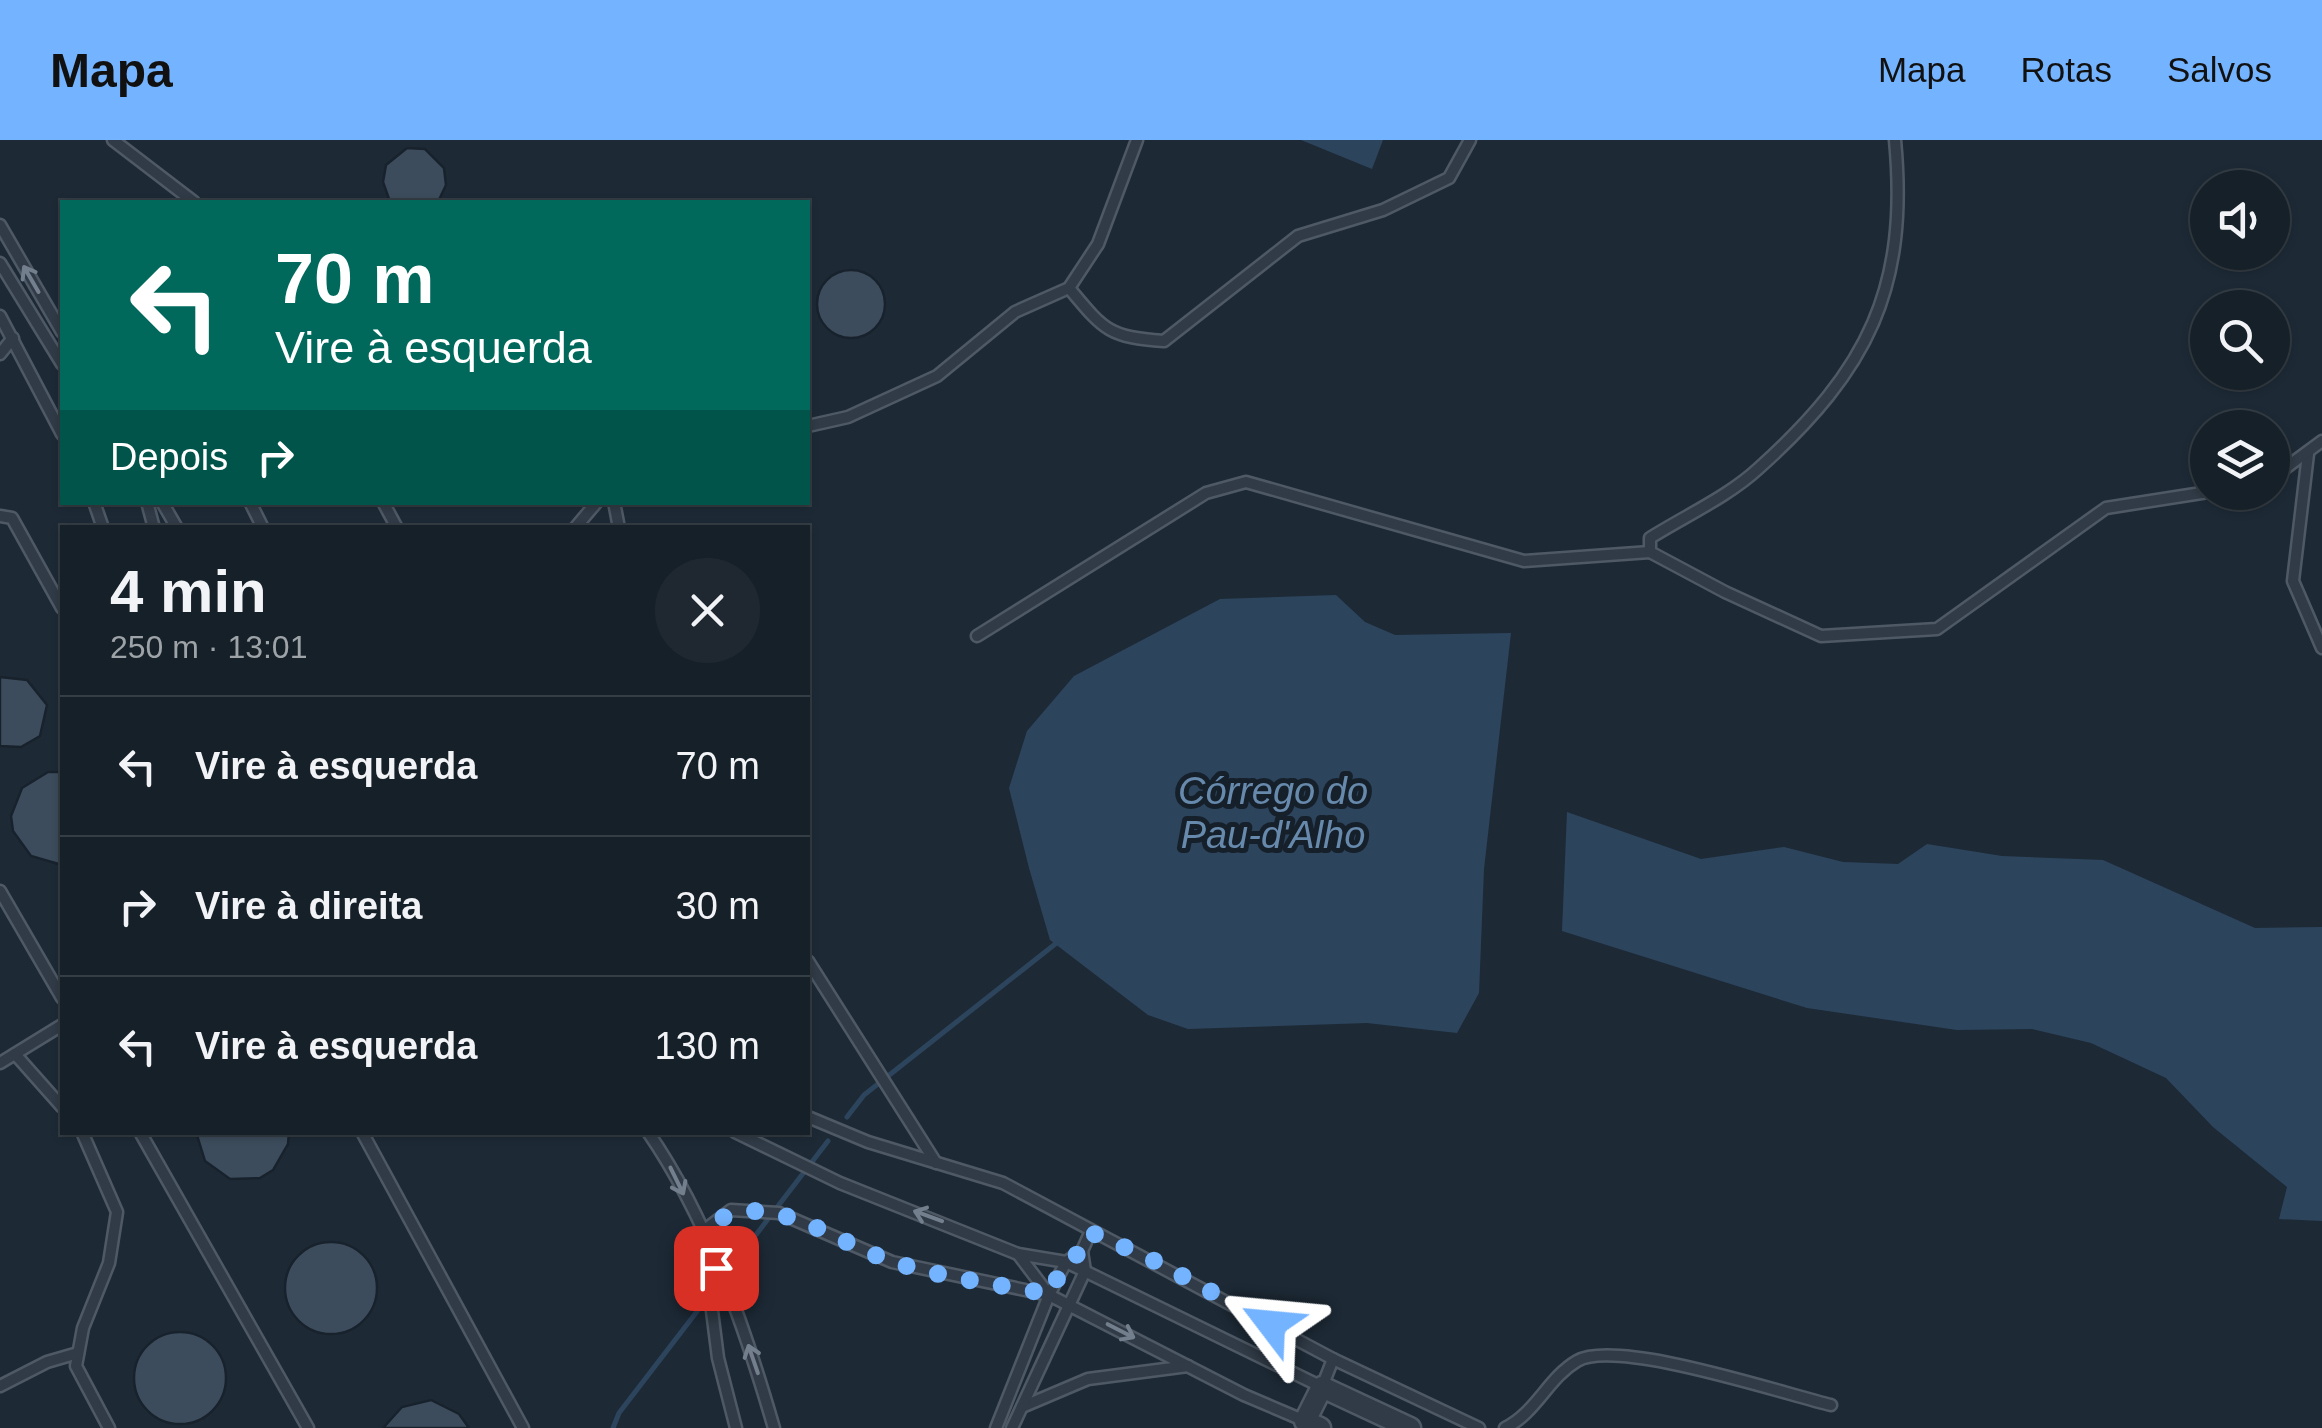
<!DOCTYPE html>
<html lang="pt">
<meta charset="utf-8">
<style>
:root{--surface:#162028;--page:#1f2830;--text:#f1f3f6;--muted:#9ea3a8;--line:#353e45;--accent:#74b3ff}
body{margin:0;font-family:Arial,sans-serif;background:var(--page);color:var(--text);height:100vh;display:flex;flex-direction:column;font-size:38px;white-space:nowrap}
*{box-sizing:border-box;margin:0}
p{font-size:32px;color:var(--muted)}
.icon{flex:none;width:55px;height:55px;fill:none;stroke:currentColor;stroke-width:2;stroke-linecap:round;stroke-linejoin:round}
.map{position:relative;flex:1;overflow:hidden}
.panel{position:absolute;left:60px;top:385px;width:750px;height:610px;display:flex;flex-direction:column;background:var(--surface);border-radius:0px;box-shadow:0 2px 8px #0004,0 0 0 2px var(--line)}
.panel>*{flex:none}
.banner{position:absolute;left:60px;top:60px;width:750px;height:305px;border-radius:0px;box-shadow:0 2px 8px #0004,0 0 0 2px var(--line);background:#00695c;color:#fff;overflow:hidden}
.fabs{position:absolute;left:2190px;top:30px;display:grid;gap:20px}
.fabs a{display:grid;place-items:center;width:100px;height:100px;border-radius:50%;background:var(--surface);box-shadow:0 2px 8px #0004,0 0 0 2px var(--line);font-size:50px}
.pin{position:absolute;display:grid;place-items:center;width:85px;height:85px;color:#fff;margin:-42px;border-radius:20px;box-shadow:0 5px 15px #0006}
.me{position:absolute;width:110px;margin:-55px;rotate:299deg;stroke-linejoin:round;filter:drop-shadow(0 0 8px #0008)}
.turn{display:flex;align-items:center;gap:35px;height:210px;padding:0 50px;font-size:45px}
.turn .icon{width:130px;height:130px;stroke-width:2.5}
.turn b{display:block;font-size:70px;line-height:85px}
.then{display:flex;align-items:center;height:95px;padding:0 50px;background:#0003;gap:20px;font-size:38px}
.round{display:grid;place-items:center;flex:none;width:105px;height:105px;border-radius:52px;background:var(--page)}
.head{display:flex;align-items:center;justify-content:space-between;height:170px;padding:0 50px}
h1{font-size:60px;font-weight:800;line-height:75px}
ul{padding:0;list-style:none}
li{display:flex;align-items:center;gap:30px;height:140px;padding:0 50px;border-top:2px solid var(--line)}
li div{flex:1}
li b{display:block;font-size:38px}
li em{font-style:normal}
header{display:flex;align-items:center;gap:60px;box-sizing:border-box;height:140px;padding:0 50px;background:var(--accent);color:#111}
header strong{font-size:48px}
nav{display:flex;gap:55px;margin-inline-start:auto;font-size:35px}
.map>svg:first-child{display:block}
.water{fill:#2d445d}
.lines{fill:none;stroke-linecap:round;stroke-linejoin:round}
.stream{stroke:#2d445d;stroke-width:5}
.building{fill:#3d4c5c;stroke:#18222d;stroke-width:2.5}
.service-casing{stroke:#4e5965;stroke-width:15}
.minor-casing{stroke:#4e5965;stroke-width:25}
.service{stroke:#303b47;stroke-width:10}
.minor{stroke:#303b47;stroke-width:20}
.oneway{stroke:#737f8c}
.route{stroke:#74b3ff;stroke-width:18;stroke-dasharray:0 32.4}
.labels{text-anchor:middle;stroke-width:10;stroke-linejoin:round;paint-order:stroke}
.water-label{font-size:38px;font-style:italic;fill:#6789ab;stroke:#16202b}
</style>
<header>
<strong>Mapa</strong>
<nav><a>Mapa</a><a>Rotas</a><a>Salvos</a></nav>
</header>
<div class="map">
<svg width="2322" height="1288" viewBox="0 0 2322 1288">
<rect width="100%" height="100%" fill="#1d2a36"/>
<g class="water">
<path d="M1301,0H1383L1372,29Z"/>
<path d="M1336,455L1365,482L1395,495L1511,493L1484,729L1479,853L1457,893L1367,883L1188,889L1148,875L1050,800L1029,728L1009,648L1027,591L1074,536L1220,459Z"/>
<path d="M1567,672L1701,719L1784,707L1843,722L1898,724L1927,704L2002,716L2103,720L2255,788L2322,787V1081L2279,1079L2287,1047L2213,987L2166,938L2091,903L2032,889L1957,890L1807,868L1562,791Z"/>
</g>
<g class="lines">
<g class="stream">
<path d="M847,977L864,955L1059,801"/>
<path d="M613,1288L619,1273L828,1001"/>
</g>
</g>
<g class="building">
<path d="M407,8L425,9L444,28L446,45L438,62L389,59L383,42L386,25Z"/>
<circle cx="851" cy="164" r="34"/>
<path d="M0,537L27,540L47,565L40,596L21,607L0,606Z"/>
<path d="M48,632H62V725L31,716L13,691L11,676L22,648Z"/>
<path d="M196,992H289L288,1004L273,1030L260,1038L230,1039L205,1021Z"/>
<circle cx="331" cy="1148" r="46"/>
<circle cx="180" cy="1238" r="46"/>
<path d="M431,1260L459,1274L469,1288H383L402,1267Z"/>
</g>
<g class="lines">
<defs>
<g id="service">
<path d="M113,0L194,62"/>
<path d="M1895,0C1909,148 1868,230 1759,328C1729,356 1685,376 1650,398V412L1725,452L1821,496L1937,489L2106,368L2208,352"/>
<path d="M0,85L62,192"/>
<path d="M0,123L62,224"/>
<path d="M1069,148C1104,190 1108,197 1164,201L1298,96L1383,70L1449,38L1470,0"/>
<path d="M0,176L62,294"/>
<path d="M0,214L13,198"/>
<path d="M808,286L848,277L937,236L1015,172L1069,148L1098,104L1137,0"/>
<path d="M2308,314L2293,441L2322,508"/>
<path d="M2272,338L2322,301"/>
<path d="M94,362L103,388"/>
<path d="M147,362L154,388"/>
<path d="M162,362L177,388"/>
<path d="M250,362L263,388"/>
<path d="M383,362L397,388"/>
<path d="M614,362L619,388"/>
<path d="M0,376L12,378L62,468"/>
<path d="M575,388L597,362"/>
<path d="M977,496L1206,353L1246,342L1524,421L1650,412"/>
<path d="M0,751L62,858"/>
<path d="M808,821L936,1023"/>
<path d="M15,914L62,967"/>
<path d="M0,923L62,885"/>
<path d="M808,977L868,1002L1003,1043L1333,1219L1479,1288"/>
<path d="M82,992L117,1072L109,1123L83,1188L76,1226L109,1288"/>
<path d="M140,992L308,1288"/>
<path d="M362,992L523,1288"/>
<path d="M648,992C708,1079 745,1188 774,1288"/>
<path d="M735,992L840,1043L1018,1114L1066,1122L1322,1247L1333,1219"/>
<path d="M702,1092L731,1070L779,1073L892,1122L1049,1155"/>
<path d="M704,1108L718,1218L736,1288"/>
<path d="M1018,1114L1049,1155L1244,1255L1305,1281"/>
<path d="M0,1246L47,1222L78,1213"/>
<path d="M1022,1267L1088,1239L1188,1226"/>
<path d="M996,1288L1049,1155L1066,1122L1082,1111L1090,1093"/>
<path d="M1012,1288L1085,1131L1082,1111"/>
<path d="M1505,1288C1536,1273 1548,1238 1577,1221C1617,1198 1781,1253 1831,1265"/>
</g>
<path id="minor" d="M1320,1288L1305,1281L1322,1247L1410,1288"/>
</defs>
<use href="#service" class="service-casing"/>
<use href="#minor" class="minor-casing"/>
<use href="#service" class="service"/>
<use href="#minor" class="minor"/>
</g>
<defs><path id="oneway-shaft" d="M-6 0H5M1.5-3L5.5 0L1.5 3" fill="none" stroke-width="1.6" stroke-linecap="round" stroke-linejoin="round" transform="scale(2.5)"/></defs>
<g class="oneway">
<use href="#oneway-shaft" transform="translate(31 139) rotate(-120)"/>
<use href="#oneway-shaft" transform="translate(677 1041) rotate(64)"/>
<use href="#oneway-shaft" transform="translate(928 1076) rotate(-160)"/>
<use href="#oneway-shaft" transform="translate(1121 1191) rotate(27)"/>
<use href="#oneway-shaft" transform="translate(753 1219) rotate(-109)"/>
</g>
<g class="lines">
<path class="route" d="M716,1128L702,1092C758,1039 831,1101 891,1121C941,1138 997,1144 1049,1154L1066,1122L1082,1111L1090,1092L1149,1118L1271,1184"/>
</g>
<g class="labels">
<g class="water-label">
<text x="1273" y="664">Córrego do<tspan x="1273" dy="44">Pau-d'Alho</tspan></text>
</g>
</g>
</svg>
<div class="fabs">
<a><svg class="icon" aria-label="sound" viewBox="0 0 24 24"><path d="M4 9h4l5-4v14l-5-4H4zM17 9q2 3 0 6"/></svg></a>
<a><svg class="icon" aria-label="search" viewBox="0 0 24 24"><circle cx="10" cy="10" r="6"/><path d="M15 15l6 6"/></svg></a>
<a><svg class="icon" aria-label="layers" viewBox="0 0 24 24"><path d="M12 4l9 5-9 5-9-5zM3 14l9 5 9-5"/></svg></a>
</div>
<div class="pin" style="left:716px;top:1128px;background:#d93025"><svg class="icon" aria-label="arrive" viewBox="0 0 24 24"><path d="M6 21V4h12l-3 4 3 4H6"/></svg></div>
<svg class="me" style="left:1271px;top:1184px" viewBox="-20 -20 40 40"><path d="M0-17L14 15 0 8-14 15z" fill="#74b3ff" stroke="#fff" stroke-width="4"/></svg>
<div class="banner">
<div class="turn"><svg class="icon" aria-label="left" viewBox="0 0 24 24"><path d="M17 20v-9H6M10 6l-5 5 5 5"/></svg><div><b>70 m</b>Vire à esquerda</div></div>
<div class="then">Depois<svg class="icon" aria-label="right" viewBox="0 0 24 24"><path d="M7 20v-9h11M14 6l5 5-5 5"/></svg></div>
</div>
<section class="panel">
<div class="head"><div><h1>4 min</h1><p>250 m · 13:01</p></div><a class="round"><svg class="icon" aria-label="close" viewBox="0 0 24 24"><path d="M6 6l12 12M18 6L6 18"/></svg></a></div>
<ul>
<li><svg class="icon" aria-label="left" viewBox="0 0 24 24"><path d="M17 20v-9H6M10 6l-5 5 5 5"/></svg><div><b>Vire à esquerda</b></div><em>70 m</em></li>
<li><svg class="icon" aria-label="right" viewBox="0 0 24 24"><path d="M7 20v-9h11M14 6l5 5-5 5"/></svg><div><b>Vire à direita</b></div><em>30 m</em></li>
<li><svg class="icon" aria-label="left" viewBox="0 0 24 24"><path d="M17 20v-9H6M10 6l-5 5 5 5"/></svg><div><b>Vire à esquerda</b></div><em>130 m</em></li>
</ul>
</section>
</div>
